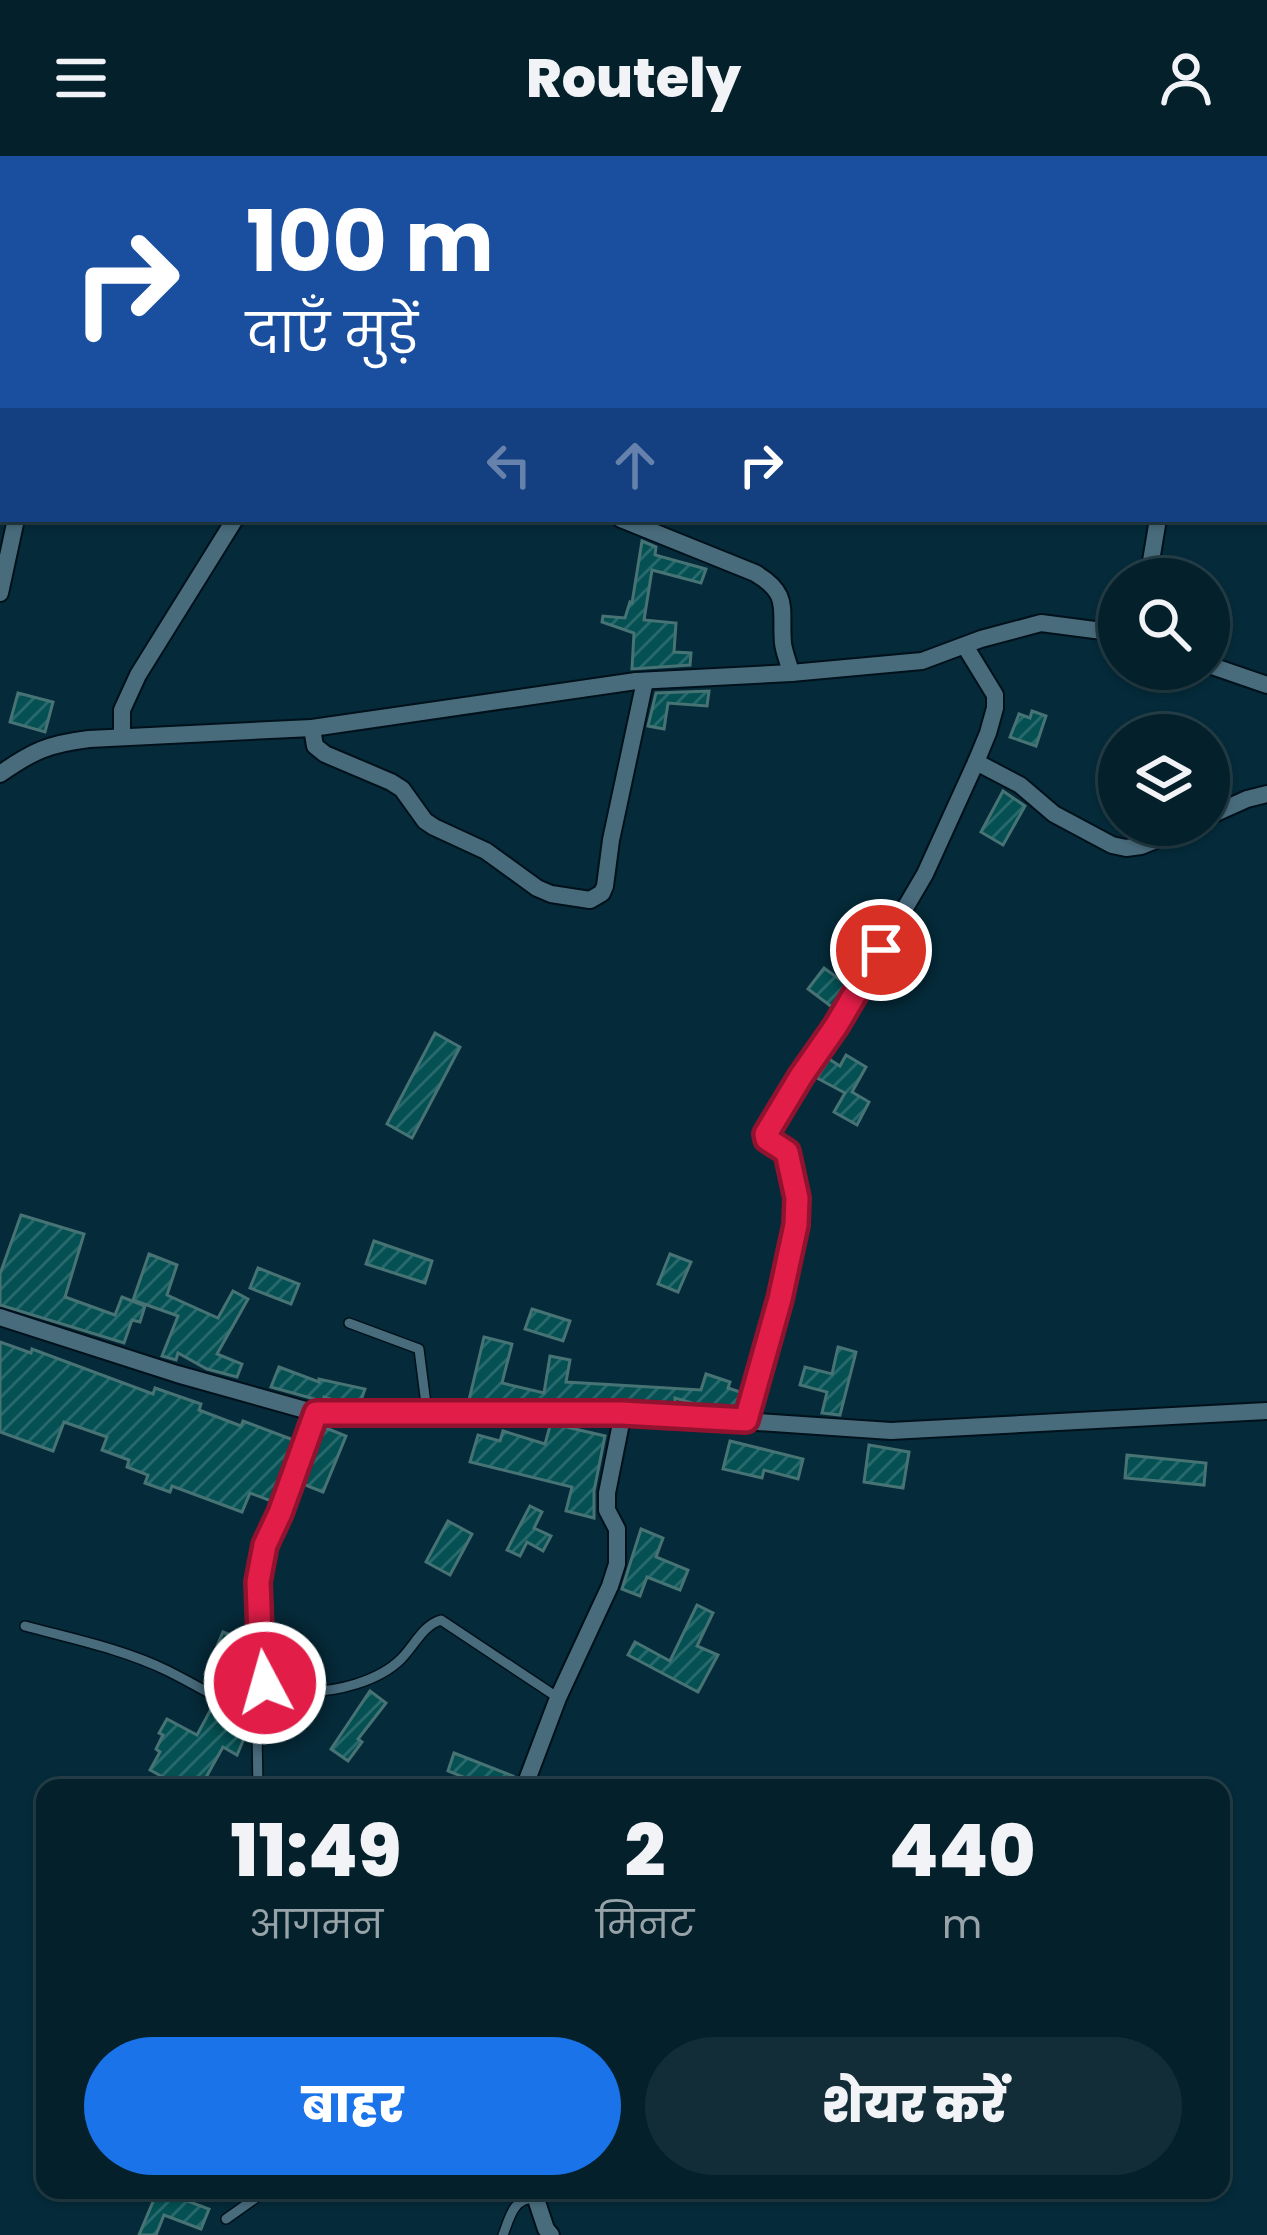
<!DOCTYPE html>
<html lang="hi">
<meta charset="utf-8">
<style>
:root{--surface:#04202b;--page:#122d37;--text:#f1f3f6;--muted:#97a3a9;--line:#253e47;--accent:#1a73e8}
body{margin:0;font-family:Poppins,"Noto Sans Devanagari",sans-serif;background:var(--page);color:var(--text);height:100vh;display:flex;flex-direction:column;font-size:45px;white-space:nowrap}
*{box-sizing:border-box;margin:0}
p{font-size:39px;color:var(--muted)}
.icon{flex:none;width:66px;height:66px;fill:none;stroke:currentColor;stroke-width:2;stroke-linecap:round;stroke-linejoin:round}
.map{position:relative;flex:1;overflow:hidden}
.side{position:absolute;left:36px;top:1623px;width:1194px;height:420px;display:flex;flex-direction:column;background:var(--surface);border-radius:24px;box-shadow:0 3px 9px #0004,0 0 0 3px var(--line)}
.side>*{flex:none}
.banner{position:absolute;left:0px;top:0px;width:1269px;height:366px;box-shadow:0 3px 9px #0004,0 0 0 3px var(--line);background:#1a4fa0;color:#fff;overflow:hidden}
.controls{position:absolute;left:1098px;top:402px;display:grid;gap:24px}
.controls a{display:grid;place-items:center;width:132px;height:132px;border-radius:50%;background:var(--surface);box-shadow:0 3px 9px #0004,0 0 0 3px var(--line);font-size:60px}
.pin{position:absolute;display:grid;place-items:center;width:102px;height:102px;color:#fff;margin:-51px;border:6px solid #fff;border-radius:50%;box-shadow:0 3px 12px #0007}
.me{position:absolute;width:132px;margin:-66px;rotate:354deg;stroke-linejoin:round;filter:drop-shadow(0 0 9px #0008)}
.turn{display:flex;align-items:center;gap:42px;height:252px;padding:0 48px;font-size:54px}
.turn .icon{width:156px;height:156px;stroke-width:2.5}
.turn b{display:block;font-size:84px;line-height:102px}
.lanes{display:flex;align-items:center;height:114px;padding:0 48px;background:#0003;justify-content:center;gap:60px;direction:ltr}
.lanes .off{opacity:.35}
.eta{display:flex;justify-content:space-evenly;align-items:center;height:204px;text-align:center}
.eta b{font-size:72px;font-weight:800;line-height:84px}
.action{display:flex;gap:24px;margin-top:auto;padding:24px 48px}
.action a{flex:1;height:138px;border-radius:72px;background:var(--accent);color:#fff;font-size:48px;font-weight:800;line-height:138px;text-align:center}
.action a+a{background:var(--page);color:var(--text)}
header{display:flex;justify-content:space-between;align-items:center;height:156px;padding:0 48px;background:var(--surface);font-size:54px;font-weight:800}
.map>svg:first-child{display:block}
.building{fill:url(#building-hatch);stroke:#477375;stroke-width:3}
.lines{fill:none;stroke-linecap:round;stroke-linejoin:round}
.service-casing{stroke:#00111c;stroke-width:12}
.minor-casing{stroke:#00111c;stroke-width:20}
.service{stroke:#496c7d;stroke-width:9}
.minor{stroke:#496c7d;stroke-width:16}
.route-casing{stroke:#92132f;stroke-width:30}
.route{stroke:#e11d48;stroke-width:21}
</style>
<header><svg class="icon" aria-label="menu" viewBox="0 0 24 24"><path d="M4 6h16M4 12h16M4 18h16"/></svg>Routely<svg class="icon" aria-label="person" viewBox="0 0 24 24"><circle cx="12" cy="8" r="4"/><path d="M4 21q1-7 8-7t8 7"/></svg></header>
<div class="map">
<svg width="1267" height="2079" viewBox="0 0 1267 2079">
<defs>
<pattern id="building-hatch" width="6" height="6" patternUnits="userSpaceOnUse" patternTransform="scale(3)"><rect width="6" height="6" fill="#045053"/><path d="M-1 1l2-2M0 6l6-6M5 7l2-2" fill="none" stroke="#27696c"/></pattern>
</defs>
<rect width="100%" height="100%" fill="#052a39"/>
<g class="building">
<path d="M642,385L656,391L655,399L706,413L701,427L652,414L644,464L676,467L674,496L691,497L690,509L632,513L634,477L602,466L603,460L625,462L630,446L632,447Z"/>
<path d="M709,535L707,550L668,547L664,573L648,570L656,537Z"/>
<path d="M18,537L53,546L45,576L10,566Z"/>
<path d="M1032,555L1046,560L1036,590L1010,581L1019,558L1030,562Z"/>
<path d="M1003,635L1025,650L1003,689L981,676Z"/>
<path d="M824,812L846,828L832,851L808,833Z"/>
<path d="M435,877L460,891L412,982L387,968Z"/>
<path d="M846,899L866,911L852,936L869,946L857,969L834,956L845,937L817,922L829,903L840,910Z"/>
<path d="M21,1059L84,1078L65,1141L115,1159L122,1141L145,1150L140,1166L132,1164L124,1187L0,1149V1118Z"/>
<path d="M374,1085L432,1105L425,1127L366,1108Z"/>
<path d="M149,1098L177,1109L167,1139L218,1162L233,1135L248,1143L217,1198L242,1208L237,1221L207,1213L178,1197L176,1204L162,1200L178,1160L133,1144Z"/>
<path d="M670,1098L691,1106L678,1136L658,1128Z"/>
<path d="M258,1112L299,1128L291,1148L250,1132Z"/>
<path d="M532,1153L570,1165L563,1185L525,1173Z"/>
<path d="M484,1181L512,1188L502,1227L544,1237L550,1200L570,1204L566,1226L701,1234L706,1218L730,1226L728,1232L740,1236L735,1252L699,1249L675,1242V1248L623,1244H469Z"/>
<path d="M0,1186L31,1197L32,1193L153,1238L155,1232L201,1248L199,1254L241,1270L243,1265L296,1285L274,1346L250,1337L242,1356L172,1330L170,1336L145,1327L148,1319L127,1311L129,1304L102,1294L107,1281L64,1266L53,1295L0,1276Z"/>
<path d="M838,1191L856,1196L840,1259L822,1257L827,1236L800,1229L805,1211L832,1218Z"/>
<path d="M279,1211L319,1226V1223L365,1233L361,1244H333L324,1241L323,1244H318L271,1231Z"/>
<path d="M321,1270L346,1280L323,1336L300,1327Z"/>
<path d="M550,1270H562L605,1280L594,1335V1362L566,1355L572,1331L470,1306L478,1279L500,1285L503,1275L545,1288Z"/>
<path d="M730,1285L803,1303L798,1323L764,1314L762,1322L723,1313Z"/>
<path d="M869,1289L909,1296L903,1332L864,1326Z"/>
<path d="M1127,1299L1206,1307L1204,1329L1125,1322Z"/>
<path d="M530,1350L542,1356L534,1372L551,1380L543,1395L527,1386L520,1400L507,1394Z"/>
<path d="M448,1365L472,1378L450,1419L426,1406Z"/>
<path d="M641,1373L663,1382L656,1401L688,1414L680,1434L647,1421L640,1440L622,1433Z"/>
<path d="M697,1449L713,1457L697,1490L718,1499L698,1536L628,1499L635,1486L670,1505Z"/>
<path d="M223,1476L250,1487L245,1512L232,1506L223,1526L205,1518Z"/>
<path d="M370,1535L386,1547L358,1583L362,1586L348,1605L331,1593Z"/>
<path d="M211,1553L248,1573L237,1599L223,1591L200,1632H183L150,1614L160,1596L156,1593L163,1579L159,1577L167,1563L197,1579Z"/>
<path d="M454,1597L513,1620L508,1632H491L448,1615Z"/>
<path d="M158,2034L209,2053L201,2073L164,2059L156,2079H139Z"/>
</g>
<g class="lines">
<defs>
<g id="service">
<path d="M349,1167L419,1193L427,1256"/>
<path d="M25,1470C73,1483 123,1493 168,1515C198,1530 228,1548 258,1564"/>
<path d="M257,1526C273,1529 288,1534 304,1535C335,1537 379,1525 401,1503C415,1489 422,1470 441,1464L557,1541"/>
<path d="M258,1632L256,1518L260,1478L258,1426L265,1389L280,1357L316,1257"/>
<path d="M226,2063L267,2034"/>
<path d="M503,2079C510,2061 513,2042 535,2042"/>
</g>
<g id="minor">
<path d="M1266,140L1267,139"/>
<path d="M621,363L755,417C791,438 780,453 783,487C784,497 789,507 791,517"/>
<path d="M1148,423L1158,363"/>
<path d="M0,437L16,363"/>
<path d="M1209,509L1267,529"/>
<path d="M312,572L315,590L325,598L391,626L402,633L425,665L434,671L486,695L537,732L551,738L590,744L602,737L605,730L611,684L645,525"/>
<path d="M122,581V554L138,519L235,363"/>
<path d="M976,606L1020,629L1054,658L1112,689L1126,692L1141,690L1193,669"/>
<path d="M0,618C33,595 48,588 89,583L312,572L636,525L791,517L922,505L981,483L1041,467L1110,476L1119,474"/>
<path d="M1209,660L1247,643L1267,638"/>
<path d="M0,1161L177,1218L316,1257H623L891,1275L1267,1255"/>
<path d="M745,1264L780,1143L796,1068L797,1042L787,996L767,983L768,972L836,870L925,718L976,606L988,577L995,552V539L965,490"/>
<path d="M524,1632L558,1542L610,1430L617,1408V1373L607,1354V1337L623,1257"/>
<path d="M533,2034L546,2073L551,2079"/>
</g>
</defs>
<use href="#service" class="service-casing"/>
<use href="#minor" class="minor-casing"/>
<use href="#service" class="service"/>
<use href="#minor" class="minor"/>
</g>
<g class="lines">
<defs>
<path id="route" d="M265,1527L257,1526L260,1478L258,1426L265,1389L280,1357L316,1257H622L746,1264L780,1143L796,1069L797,1042L787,996L767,983L766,978L801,920L836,870L881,794"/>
</defs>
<use href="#route" class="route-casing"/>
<use href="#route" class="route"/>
</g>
</svg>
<div class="controls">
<a><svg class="icon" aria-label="search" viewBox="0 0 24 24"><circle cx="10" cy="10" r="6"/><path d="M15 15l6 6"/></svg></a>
<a><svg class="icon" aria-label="layers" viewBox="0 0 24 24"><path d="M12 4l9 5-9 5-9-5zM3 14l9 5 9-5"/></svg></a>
</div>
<div class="pin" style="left:881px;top:794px;background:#d93025"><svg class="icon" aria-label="arrive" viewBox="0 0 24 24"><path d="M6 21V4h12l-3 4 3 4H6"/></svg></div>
<svg class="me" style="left:265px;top:1527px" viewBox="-20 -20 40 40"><circle r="17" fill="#e11d48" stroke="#fff" stroke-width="3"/><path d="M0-11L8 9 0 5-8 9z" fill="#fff"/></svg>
<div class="banner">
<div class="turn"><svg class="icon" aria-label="right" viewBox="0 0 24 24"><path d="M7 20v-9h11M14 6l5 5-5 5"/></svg><div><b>100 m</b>दाएँ मुड़ें</div></div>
<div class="lanes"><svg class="icon off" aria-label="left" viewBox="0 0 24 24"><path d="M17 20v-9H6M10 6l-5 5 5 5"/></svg><svg class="icon off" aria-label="ahead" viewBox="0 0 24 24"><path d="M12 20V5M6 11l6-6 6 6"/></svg><svg class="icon" aria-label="right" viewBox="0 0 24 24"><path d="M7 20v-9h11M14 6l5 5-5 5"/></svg></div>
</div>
<section class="side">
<div class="eta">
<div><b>11:49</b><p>आगमन</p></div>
<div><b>2</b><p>मिनट</p></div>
<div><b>440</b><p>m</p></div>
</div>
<div class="action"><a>बाहर</a><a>शेयर करें</a></div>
</section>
</div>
